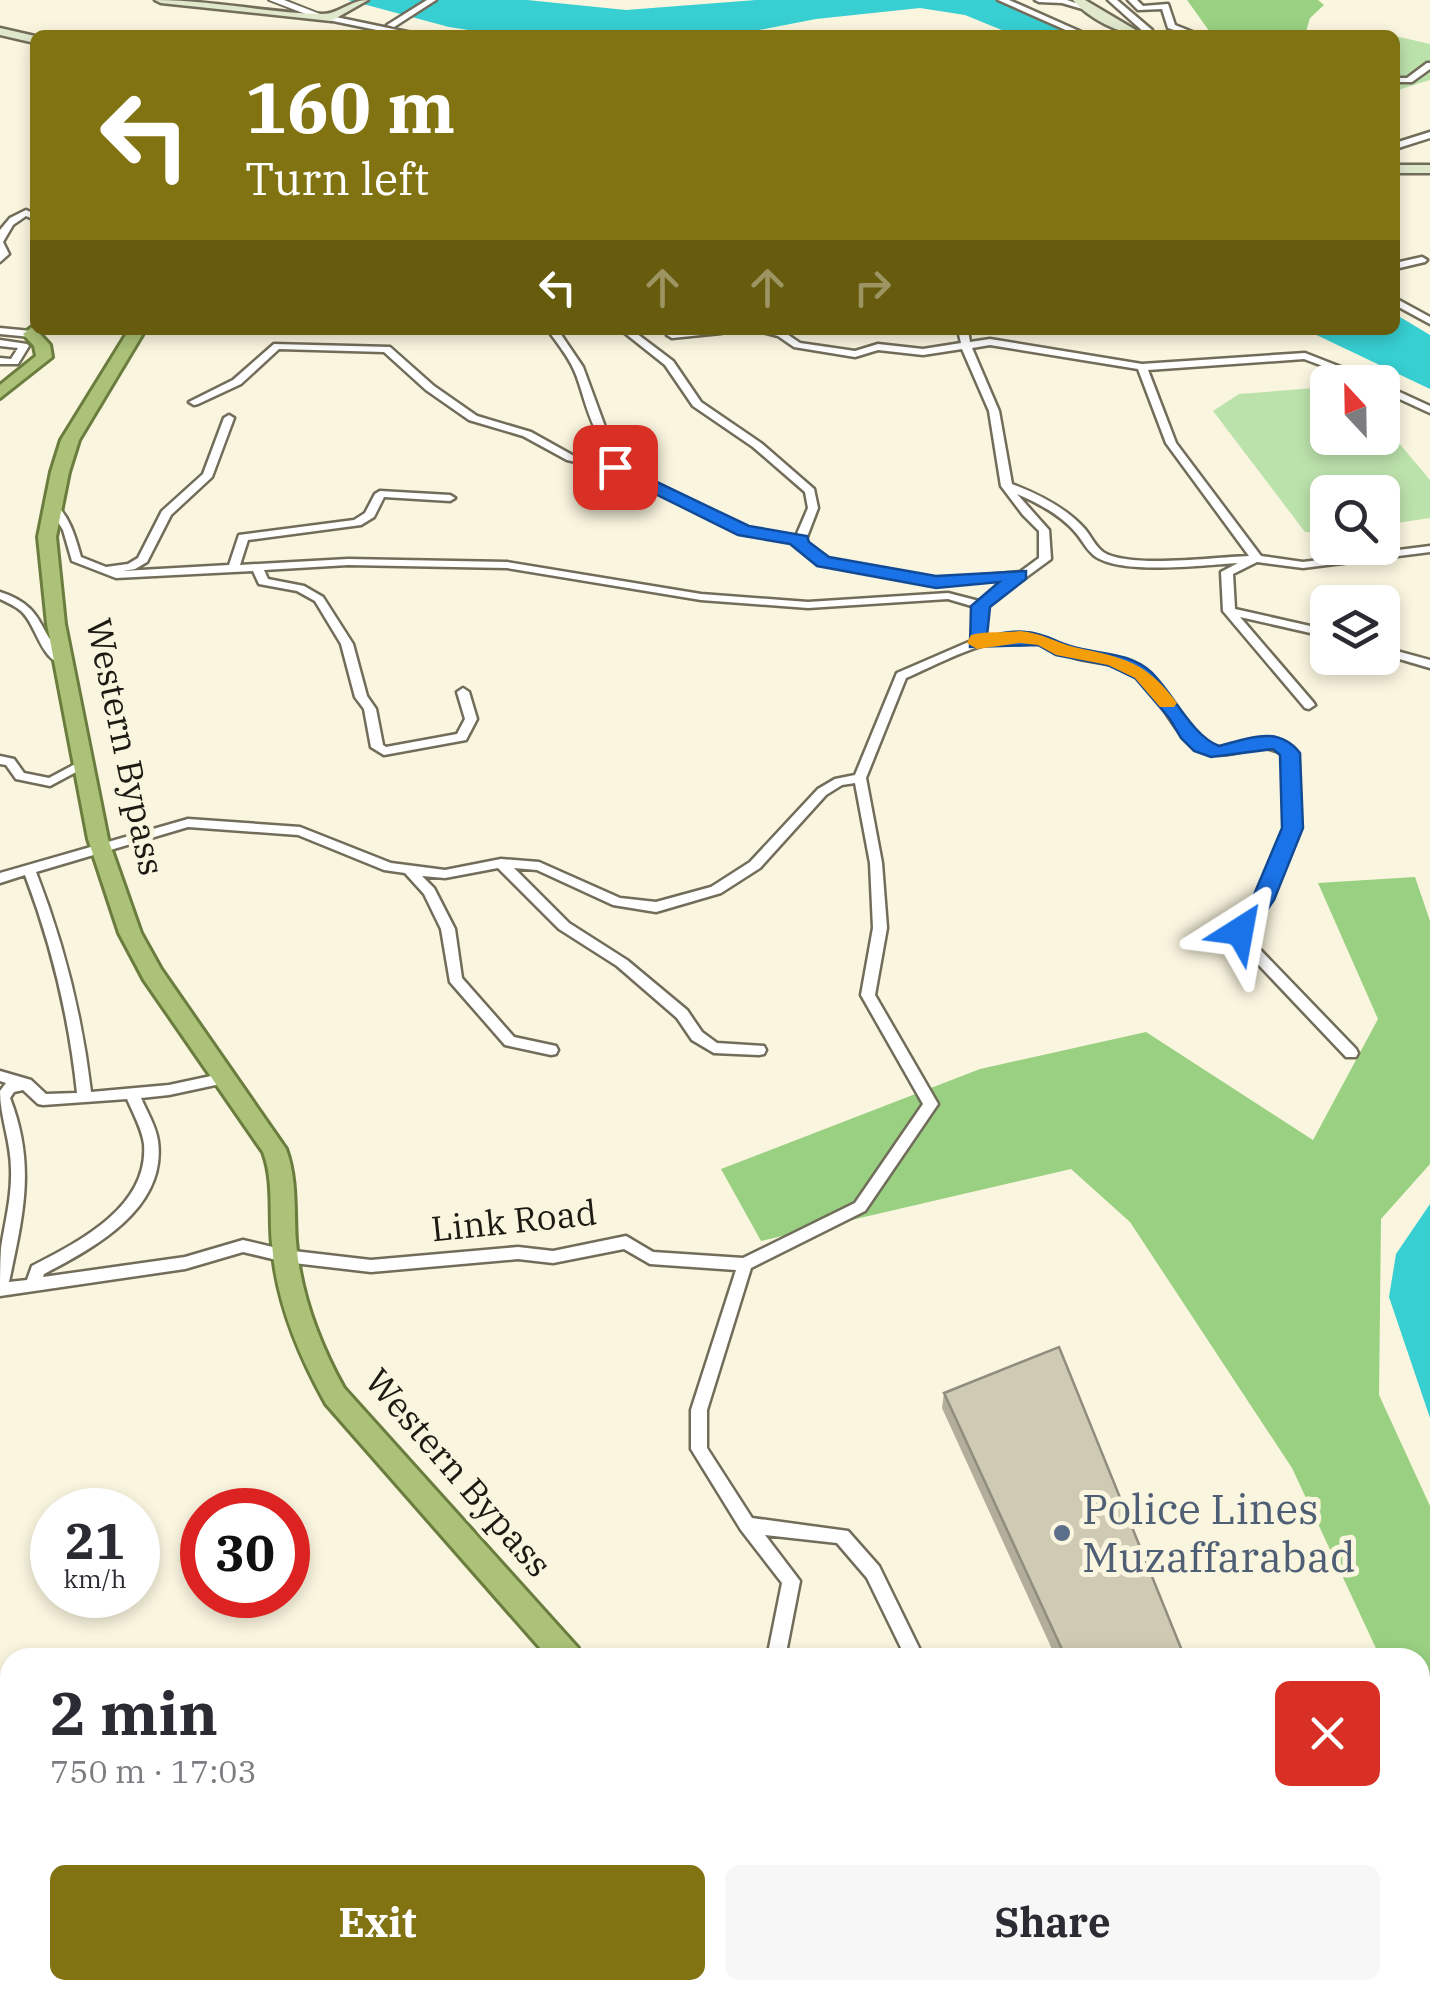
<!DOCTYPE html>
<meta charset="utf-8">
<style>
:root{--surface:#fff;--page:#f7f7f7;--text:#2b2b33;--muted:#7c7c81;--accent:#817212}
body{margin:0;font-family:"IBM Plex Serif",serif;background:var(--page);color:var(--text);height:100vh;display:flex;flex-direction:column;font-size:38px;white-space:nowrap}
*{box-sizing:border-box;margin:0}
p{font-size:32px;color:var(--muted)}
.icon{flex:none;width:55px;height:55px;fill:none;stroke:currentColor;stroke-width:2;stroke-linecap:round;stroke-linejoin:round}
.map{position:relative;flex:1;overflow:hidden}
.drawer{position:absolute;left:0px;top:1648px;width:1430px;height:352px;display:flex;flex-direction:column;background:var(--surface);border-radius:30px 30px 0 0;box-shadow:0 5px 15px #0003}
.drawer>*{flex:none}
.guide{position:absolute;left:30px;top:30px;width:1370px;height:305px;border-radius:15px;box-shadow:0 5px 15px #0003;background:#817212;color:#fff;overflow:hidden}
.needle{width:65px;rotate:338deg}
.tools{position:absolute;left:1310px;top:365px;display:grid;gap:20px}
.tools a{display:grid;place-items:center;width:90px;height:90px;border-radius:15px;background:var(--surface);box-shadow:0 5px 15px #0003;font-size:50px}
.speed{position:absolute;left:30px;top:1488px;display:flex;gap:20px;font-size:50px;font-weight:700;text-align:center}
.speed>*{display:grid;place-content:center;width:130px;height:130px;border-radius:50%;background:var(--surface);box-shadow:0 5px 15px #0003;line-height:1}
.speed small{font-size:25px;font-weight:400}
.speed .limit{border:15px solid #d22;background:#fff;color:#111}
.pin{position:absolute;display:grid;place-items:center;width:85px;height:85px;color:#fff;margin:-42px;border-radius:20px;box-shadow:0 5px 15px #0006}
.me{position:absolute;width:110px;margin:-55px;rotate:34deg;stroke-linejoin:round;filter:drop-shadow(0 0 8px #0008)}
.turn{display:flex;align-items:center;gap:35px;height:210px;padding:0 50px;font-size:45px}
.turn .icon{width:130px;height:130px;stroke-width:2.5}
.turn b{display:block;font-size:70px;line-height:85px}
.lanes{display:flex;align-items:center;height:95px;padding:0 50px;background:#0003;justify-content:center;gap:50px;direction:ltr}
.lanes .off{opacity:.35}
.round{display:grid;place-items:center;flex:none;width:105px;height:105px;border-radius:15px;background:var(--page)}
.headline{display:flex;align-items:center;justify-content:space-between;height:170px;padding:0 50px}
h1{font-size:60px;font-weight:700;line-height:75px}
.button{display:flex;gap:20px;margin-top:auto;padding:20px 50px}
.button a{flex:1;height:115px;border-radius:15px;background:var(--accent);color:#fff;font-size:40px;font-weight:700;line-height:115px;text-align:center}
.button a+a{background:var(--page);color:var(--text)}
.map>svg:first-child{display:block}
.green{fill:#bce2ac}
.forest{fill:#99d081}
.water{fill:#37cfd2}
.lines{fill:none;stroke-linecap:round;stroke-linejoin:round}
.minor-casing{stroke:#726d5a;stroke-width:5}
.tertiary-casing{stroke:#726d5a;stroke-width:4}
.secondary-casing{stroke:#726d5a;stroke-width:5}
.trunk-casing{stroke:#6b7d3e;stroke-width:6}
.minor{fill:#fff;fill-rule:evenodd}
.tertiary{fill:#fff;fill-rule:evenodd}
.secondary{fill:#e0e8cc;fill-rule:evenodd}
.trunk{fill:#abc278;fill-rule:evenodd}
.wall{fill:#b2ae9b}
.building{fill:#cfcab4;stroke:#918d7e;stroke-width:2.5}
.route{fill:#1a73e8;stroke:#114b97;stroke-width:2.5}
.slow{fill:#f59e0b}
.service-dot{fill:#5c6f8a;stroke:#faf5df;stroke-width:4}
.labels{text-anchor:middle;stroke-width:10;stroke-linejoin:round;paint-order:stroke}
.street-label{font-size:35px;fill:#1c1a12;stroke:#faf5df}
.near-service-label{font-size:42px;fill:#4e5e75;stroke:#faf5df;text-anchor:start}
</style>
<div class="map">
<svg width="1430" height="1998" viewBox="0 0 1430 1998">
<rect width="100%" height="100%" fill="#faf5df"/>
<g class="green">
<path d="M1395,36L1430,44V80L1395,91Z"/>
<path d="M1327,387L1328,438H1382L1383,424L1430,480V518L1383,525L1382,492H1328L1327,533L1305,532L1213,411L1239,394Z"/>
</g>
<g class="forest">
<path d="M1187,0H1318L1324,5L1310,18L1305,35H1212Z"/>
<path d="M1415,877L1430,921V1164L1381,1219L1379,1395L1430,1506V1766L1420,1744V1658L1380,1657L1292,1468L1130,1222L1071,1169L761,1241L721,1169L980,1069L1146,1032L1313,1140L1378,1019L1318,883Z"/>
</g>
<g class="water">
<path d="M348,0H527L626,10L756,0H997L1072,35H1014L965,15L920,8L816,19L754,31L501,35L449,27Z"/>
<path d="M1395,314L1430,335V389L1306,330H1395Z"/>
<path d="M1430,1204V1418L1389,1297L1396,1254Z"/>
</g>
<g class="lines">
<defs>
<g id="minor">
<path d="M427,0H436L394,27L387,25Z"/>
<path d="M998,0H1009L1088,35H1077Z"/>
<path d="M1035,0H1067L1090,8L1086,10L1062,3L1039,2Z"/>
<path d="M1108,0H1117L1152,30V34H1146Z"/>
<path d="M1128,0H1137L1143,6L1168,4L1175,25L1200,35H1189L1168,28L1162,9L1138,10Z"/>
<path d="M331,16L412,33L416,35H401L328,20V16Z"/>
<path d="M1427,63H1430V69L1412,82H1395V78H1407Z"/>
<path d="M1430,132V138L1395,149V143Z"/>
<path d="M26,210L35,214V220L26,216L13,225L3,242L9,254L0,262V230L10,218Z"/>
<path d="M1422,257L1427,260L1425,262L1395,269V263Z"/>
<path d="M1395,298L1430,317V324L1395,305Z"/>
<path d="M0,328L31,331L36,334L31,337L0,334Z"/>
<path d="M548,330H558L583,367L608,435L631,451V455C591,454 587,398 574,370C568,356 557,343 548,330Z"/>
<path d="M621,330H632L673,361L701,402L761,443L814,489L818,508L805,542L826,559L936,579L1020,572L1039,558V531L1023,515L1001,486L989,411L962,349L923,355L878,350L855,357L794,347L778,336L755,330H781L800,343L855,351L878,344L923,349L961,343L958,330H968L970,342L990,339L1142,364L1305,353L1379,382H1366L1304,359L1148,370L1176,443L1261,556L1303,562L1430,546V552L1303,568L1257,562L1233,574L1235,609L1328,630V637L1240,617L1313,702L1315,705L1309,709L1305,708L1223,611L1221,572L1238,563C1204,565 1124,575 1096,557C1087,551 1083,541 1076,533C1061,515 1038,503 1017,494L1049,530L1051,559L987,606L983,638C998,636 1014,632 1029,634C1045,636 1058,646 1073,650C1100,658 1131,655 1152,677C1170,696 1188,738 1213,746C1243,755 1255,724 1294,750L1298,828L1270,900L1247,932L1248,937L1356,1049L1358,1053L1356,1057H1346L1237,942L1233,931L1257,899L1286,828L1284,755C1254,735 1228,768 1196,748C1171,731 1161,696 1138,677C1121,664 1100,663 1080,659C1062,655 1047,644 1029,641C990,634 941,663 906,678L866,778L882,863L887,928L875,995L938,1104L865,1211L751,1268L707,1410V1448L752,1518L848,1531L879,1566L924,1658H906L867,1578L837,1543L765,1535L800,1581L785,1658H767L782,1583L741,1530L691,1449V1410L736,1270L650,1264L624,1249L553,1263L518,1259L371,1272L285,1262L243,1252L185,1269L0,1296C0,1281 0,1264 1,1248C5,1222 12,1196 11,1169C11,1142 0,1117 0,1091L6,1083L0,1081V1071L31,1080L46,1094L77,1093C69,1017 52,946 25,875L0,883V873L188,819L300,827L391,863L445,870L501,859L539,862L620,898L656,902L711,887L750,862L818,789L835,779L855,775L897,673L971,641L975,607L948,599L808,608L701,600L507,568L348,565L264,570L268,579L304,586L323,597L353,644L367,696L376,709L383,745L386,747L457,734L465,719L457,692L463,688L469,692L477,719L466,740L384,755L371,747L364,709L355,697L341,644L315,601L297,591L259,584L253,571L116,578L72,561L63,530L47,504L52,501C69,514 75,536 81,557L106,567L128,564L138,558L162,511L203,474L224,418L229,415L234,418L212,477L171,515L147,562L135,569L123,571L229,565L239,535L354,520L365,513L375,494L380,491L450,495L455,498L450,501L384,497L374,517L361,525L248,540L240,565L348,559L507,562L701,594L808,602L948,593L979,601L1010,579L936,585L819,564L794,542L740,533L612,470L567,460L523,436L469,420L426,390L384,352L279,349L241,384L198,404L194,405L189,402L233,380L274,344L390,347L434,386L477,416L531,432L574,456L619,465L747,528L796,536L808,508L805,492L753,447L693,406L665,365ZM990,345L1138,369L1166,443L1249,556C1216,557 1129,569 1103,552C1095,546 1091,536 1084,528C1065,507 1038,494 1012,484L999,411L972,348ZM855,783L870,863L873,928L861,995L923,1104L855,1203L743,1258L653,1252L626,1236L553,1251L518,1247L371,1260L285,1250L243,1240L185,1257L43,1277L44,1274C94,1248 167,1209 158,1141C156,1126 147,1112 141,1098L169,1095L225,1083L230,1082L232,1078L230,1074L225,1073L169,1085L91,1092C82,1015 64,944 36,872L188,827L298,835L384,870L405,873L424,894L441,929L450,982L505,1045L551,1055L556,1054L558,1050L556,1046L514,1037L462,978L455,929L434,888L422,876L445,878L498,868L559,929L617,966L677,1018L692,1040L714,1053L759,1055L764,1054L766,1050L764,1046L717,1043L702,1032L687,1010L627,960L569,923L514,868L537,870L613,905L656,912L721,893L760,868L826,795L842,785ZM23,1090L38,1104L43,1105L127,1099C133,1113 142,1129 144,1144C149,1207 79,1242 32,1266L27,1280L9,1282C23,1215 36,1165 10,1098L14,1092Z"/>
<path d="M692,330H726L721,333L672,338L667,335L672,332Z"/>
<path d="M0,340L27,344L29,346L18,364H0V358L11,359L18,348L0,346Z"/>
<path d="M1382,384L1430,406V413L1382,391Z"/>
<path d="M0,592C49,608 35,634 69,659V665C44,665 39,635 27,618C21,608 10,604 0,599Z"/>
<path d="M1382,647L1430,660V668L1382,654Z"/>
<path d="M0,756L14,759L24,773L49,778L79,762H87L89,765L50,786L16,779L6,765L0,764Z"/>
<path d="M10,1905V1925L0,1927V1907Z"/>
<path d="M1018,1990H1038L1040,1998H1020Z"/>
</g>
<path id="tertiary" d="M269,0H284L325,16L316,18Z"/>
<g id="secondary">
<path d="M155,0C212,0 267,13 323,14C339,14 350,0 368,0L331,21L161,3Z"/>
<path d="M1073,0H1085L1144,35C1120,35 1088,18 1073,0Z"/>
<path d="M0,28L35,36V43L0,35Z"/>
<rect x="1395" y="165" width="35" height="8"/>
</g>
<g id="trunk">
<path d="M35,325V330H43L40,334L50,345L52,357L0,398V385L36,356L34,346L23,334Z"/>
<path d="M129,330H145L79,440L69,472L56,537L65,624L108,839L141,933L161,969L286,1149C297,1179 294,1210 296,1241C300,1293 319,1343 344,1388L578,1648L582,1658H549L326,1404C298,1354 276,1301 272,1244C269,1213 274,1181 263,1152L144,980L119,933L88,839L47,624L38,537L51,472L61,440Z"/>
<path d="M782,1990H814L817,1998H785Z"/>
</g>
</defs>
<use href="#minor" class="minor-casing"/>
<use href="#tertiary" class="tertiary-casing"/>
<use href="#secondary" class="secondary-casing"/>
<use href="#trunk" class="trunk-casing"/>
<use href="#minor" class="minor"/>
<use href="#tertiary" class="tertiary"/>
<use href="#secondary" class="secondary"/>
<use href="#trunk" class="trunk"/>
</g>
<path class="wall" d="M944,1393L1185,1658H1056L942,1408Z"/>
<path class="building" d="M1059,1347L1185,1658H1066L944,1393Z"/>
<path class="route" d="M615,462L749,526L807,536L809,542L829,557L936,576L1026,571V579L990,607L987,636C1000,634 1013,630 1026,632C1044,633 1054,641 1070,646C1098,655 1128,651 1151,672C1173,693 1192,736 1219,746C1249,738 1278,725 1300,753L1303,828L1274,900L1248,937H1232L1229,931L1253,897L1282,828L1280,755L1273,749L1211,757L1194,751L1181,738L1170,719L1135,678L1108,665L1056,655L1038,645L970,647L971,606L999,582L936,588L817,566L790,544L738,535L609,471V463Z"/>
<path class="slow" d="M1020,631C1042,633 1055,642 1074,647C1123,658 1145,660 1177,703L1174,707H1160L1135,678L1108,665L1056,655L1038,645L1020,643L977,649L967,643L971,635C985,631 1004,633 1020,631Z"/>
<circle class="service-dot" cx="1062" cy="1533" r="10"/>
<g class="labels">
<g class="street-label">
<text transform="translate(125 747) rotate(78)" y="12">Western Bypass</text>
<text transform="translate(514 1221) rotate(-6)" y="12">Link Road</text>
<text transform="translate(458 1473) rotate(49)" y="12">Western Bypass</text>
</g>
<g class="near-service-label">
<text x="1082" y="1524">Police Lines<tspan x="1082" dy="48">Muzaffarabad</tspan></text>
</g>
</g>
</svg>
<div class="tools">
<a><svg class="needle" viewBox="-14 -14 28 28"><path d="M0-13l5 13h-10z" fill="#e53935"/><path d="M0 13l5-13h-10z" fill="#7c7c81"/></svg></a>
<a><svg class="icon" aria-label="search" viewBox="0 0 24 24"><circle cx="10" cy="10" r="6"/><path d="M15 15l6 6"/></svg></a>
<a><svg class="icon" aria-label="layers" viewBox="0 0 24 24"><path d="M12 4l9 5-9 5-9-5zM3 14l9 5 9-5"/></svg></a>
</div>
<div class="speed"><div>21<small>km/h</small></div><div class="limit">30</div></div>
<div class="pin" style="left:615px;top:467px;background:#d93025"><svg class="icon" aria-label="arrive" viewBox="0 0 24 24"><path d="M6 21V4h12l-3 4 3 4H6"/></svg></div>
<svg class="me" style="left:1240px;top:931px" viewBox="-20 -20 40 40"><path d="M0-17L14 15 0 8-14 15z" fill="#1a73e8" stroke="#fff" stroke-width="4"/></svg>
<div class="guide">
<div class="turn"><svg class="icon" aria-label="left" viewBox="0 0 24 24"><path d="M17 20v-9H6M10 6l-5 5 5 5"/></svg><div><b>160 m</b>Turn left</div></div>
<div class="lanes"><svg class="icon" aria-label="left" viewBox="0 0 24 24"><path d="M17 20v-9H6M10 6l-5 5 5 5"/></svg><svg class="icon off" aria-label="ahead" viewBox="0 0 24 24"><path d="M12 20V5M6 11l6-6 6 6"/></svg><svg class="icon off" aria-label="ahead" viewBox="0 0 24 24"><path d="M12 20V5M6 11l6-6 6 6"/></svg><svg class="icon off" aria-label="right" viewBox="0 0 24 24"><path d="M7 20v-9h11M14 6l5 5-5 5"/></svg></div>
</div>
<section class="drawer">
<div class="headline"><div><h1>2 min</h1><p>750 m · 17:03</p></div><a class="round" style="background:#d93025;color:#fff"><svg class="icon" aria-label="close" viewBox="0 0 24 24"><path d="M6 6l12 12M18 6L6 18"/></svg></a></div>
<div class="button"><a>Exit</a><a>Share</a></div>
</section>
</div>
